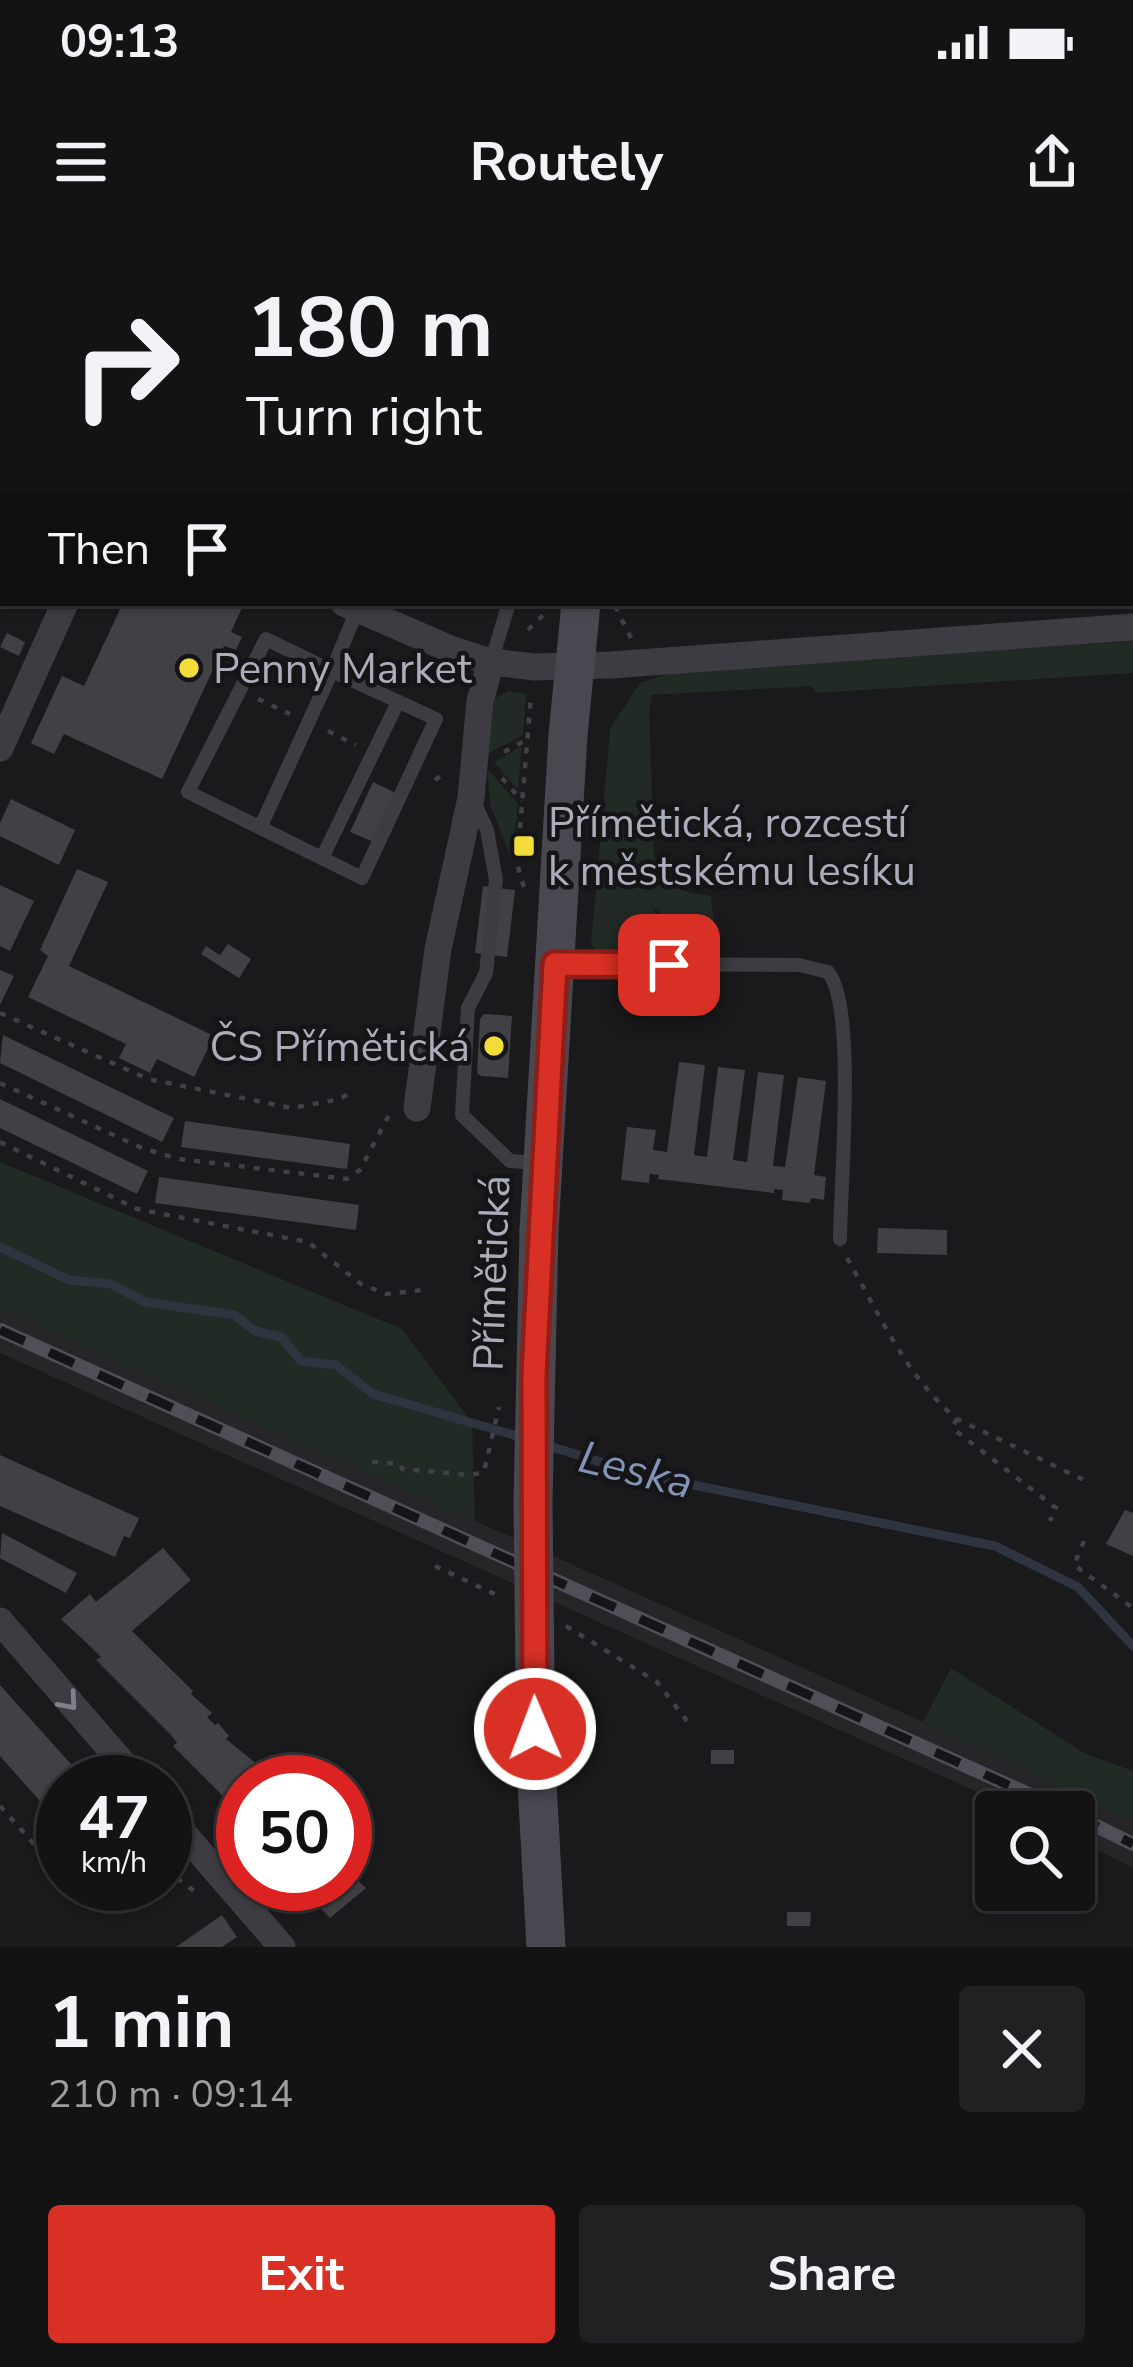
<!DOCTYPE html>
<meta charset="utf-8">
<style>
:root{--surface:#141314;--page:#212022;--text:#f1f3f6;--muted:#9d9ea0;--line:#333234;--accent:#d93025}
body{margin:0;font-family:"Nunito Sans",sans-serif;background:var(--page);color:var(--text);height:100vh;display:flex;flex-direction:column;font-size:45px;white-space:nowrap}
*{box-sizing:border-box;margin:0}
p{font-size:39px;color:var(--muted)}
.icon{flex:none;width:66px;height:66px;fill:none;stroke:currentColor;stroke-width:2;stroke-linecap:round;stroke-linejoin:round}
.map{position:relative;height:1707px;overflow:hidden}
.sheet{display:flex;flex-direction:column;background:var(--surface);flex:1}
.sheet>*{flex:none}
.hud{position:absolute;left:0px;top:0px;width:1134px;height:366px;box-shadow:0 3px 9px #0004,0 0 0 3px var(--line);background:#141314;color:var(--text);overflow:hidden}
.controls{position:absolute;left:975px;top:1551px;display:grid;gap:24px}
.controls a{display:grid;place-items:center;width:120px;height:120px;border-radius:12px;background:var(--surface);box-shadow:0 3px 9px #0004,0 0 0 3px var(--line);font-size:60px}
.speed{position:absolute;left:36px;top:1515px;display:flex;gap:24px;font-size:60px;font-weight:700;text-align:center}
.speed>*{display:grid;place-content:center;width:156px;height:156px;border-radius:50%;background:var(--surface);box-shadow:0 3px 9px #0004,0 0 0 3px var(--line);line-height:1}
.speed small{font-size:30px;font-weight:400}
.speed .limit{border:18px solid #d22;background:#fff;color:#111}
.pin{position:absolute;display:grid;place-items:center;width:102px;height:102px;color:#fff;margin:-51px;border-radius:24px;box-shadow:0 6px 18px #0006}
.me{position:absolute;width:132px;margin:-66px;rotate:359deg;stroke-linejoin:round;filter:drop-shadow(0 0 9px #0008)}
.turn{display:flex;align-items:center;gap:42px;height:252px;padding:0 48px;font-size:54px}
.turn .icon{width:156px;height:156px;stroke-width:2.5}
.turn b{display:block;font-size:84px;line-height:102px}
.then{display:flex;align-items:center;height:114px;padding:0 48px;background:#0003;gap:24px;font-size:45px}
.round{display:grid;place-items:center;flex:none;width:126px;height:126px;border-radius:12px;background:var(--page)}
.head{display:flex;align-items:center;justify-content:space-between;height:204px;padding:0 48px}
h1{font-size:72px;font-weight:700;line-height:90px}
.action{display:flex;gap:24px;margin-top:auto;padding:24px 48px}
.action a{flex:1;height:138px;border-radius:12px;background:var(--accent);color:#fff;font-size:48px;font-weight:700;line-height:138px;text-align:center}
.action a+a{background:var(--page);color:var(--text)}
.status{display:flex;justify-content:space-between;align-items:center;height:84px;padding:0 60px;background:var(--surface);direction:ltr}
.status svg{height:33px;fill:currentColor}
header{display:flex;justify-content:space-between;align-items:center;height:156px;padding:0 48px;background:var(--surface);font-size:54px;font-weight:700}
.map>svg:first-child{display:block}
.built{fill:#262528}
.green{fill:#212a24}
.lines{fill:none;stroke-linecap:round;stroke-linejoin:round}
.stream{stroke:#2f3540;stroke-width:9}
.building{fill:#414145}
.path{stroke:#404147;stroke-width:4.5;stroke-dasharray:6 9;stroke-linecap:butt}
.service{stroke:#3c3c42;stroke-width:14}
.minor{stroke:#3c3c42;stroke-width:27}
.secondary{stroke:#484851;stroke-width:39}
.rail-casing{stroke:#4f4f57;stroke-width:14}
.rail{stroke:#151416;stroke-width:9;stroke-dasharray:27;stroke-linecap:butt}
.secondary-bridge{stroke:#484851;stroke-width:39}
.oneway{stroke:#7f808b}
.route-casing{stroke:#8d1f18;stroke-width:30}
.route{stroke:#d93025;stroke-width:21}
.poi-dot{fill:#f3dc39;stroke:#151416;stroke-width:4.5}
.labels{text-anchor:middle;stroke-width:9;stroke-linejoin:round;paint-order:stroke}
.poi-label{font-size:42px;fill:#acadbb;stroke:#151416;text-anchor:start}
.street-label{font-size:42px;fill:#acadbb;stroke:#151416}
.water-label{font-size:45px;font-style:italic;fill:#8393b6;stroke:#151416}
</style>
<div class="status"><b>09:13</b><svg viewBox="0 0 49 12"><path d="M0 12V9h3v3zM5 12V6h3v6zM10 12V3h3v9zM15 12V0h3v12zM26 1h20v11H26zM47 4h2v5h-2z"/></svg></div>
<header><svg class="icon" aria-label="menu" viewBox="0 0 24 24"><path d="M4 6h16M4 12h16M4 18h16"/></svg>Routely<svg class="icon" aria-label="share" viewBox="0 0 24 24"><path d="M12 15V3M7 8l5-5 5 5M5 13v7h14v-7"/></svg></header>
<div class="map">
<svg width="1133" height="1707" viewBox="0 0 1133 1707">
<rect width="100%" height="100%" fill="#1a191b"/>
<path class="built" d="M0,1068L1022,1526L1133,1581V1628L1074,1598V1572H1022L0,1113Z"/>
<g class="green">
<path d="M0,0H521L3,3V34Z"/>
<path d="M1133,401V433L817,453L811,446L652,455L649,469L654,616C666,647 679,652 711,656L718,714L707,713L651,665L685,717C656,718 611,727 591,705L610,489L640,443L670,433Z"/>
<path d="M508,451L526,454L523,495L489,513L492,460Z"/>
<path d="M522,506L518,550L494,522Z"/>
<path d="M487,528L518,564L512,621L490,564Z"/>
<path d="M0,922L402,1089L472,1182L475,1281L0,1068Z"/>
<path d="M951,1428L1084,1513L1133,1531V1581L923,1482Z"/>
</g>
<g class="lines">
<g class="stream">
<path d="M0,1007L69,1040L111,1044L145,1062L234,1075L255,1091L281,1097L301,1121L336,1125L373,1154L524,1198"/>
<path d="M546,1205L639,1234L995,1306L1078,1347L1133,1406"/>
</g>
</g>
<g class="building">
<path d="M123,363H233L242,368L231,392L242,397L236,410L224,406L162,539L64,494L54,514L31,503L62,436L84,446Z"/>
<path d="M7,393L25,402L19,416L0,407Z"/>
<path d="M373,542L398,554L376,603L350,592Z"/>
<path d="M11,559L75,590L59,625L0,596V583Z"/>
<path d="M77,629L108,642L69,726L214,796L194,837L157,819L150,833L119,818L126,804L28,757L48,716L40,710Z"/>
<path d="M0,645L34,661L10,711L0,706Z"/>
<path d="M483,646L515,650L507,717L475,713Z"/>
<path d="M228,704L251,719L239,738L201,714L206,706L220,715Z"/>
<path d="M0,730L14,736L0,765Z"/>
<path d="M484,774L512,776L508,838L481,836L477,833L480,779Z"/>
<path d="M3,795L174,878L162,902L0,823Z"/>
<path d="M679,822L705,825L694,915L707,917L718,827L745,830L733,920L747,922L758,832L784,835L773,926L785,927L798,837L826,841L814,935L826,937L824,960L811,958L810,963L782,960L783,950L774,949V953L658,939L659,935L650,934L649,943L621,940L627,887L656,890L653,910L667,912Z"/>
<path d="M0,859L148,931L137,954L0,888Z"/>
<path d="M185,881L350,904L347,929L181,907Z"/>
<path d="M159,937L359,965L356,990L155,963Z"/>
<path d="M878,988L947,990V1015L877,1013Z"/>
<path d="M0,1215L139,1278L130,1298L124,1296L115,1317L0,1266Z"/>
<path d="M1125,1270L1133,1273V1316L1106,1304Z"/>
<path d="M2,1293L77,1333L66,1353L0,1318Z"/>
<path d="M163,1308L191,1340L132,1391L193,1451L191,1454L212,1473L207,1477L215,1485L218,1483L229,1496L226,1499L270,1535L267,1538L271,1542H243V1582L226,1559L173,1506L177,1503L171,1495L96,1420L101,1417L94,1410L61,1379L90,1354L96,1362Z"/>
<path d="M0,1445L87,1542H63V1587L0,1516Z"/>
<rect x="711" y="1510" width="23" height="14"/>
<path d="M354,1593L367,1606L345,1625V1600Z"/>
<path d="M345,1629L366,1648L330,1678L297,1644H345Z"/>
<path d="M787,1672H811L810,1686H787Z"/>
<path d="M222,1675L237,1697L222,1707H176Z"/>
</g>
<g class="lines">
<g class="path">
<path d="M615,366L631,398"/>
<path d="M528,390L545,373"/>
<path d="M258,459L290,474"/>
<path d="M328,491L356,505"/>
<path d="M504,512L526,500"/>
<path d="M502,538L522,561"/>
<path d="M435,540L445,533"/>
<path d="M524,647L517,624L531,456"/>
<path d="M0,773L148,839L292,868L340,859L354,850"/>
<path d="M0,843L142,908L179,919L347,939L360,930L390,873"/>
<path d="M0,902L137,969L308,1002L361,1044L386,1054L424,1050"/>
<path d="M847,1018C879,1073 906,1137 957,1179L1088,1242"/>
<path d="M957,1179L953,1186L956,1191L1056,1268L1050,1281"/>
<path d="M372,1222L400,1224L402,1229L471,1235L484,1232L499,1167"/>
<path d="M1084,1301L1074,1325L1133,1368"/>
<path d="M435,1326L501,1357"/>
<path d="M566,1386L657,1442L691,1486"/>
<path d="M0,1566L43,1614L63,1619"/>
<path d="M165,1629L198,1654"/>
</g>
<g class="service">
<path d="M548,3L549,0"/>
<path d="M491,422L509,363"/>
<path d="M474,562L487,590L496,640L486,733L468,768L462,875L510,921L537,923"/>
<path d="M260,588L332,431L266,399L188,552L362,638L436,479L332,431L357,370"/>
<path d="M322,618L398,462"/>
<path d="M560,724L799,725L828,732C857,766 840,948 840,999"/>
</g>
<g class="minor">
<path d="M0,168L3,170"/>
<path d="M344,363L450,409L491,422L534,427L611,425L1133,387"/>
<path d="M0,508L65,363"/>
<path d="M417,868L438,709L471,558L480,461L491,422"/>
<path d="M0,1381L139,1542"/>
<path d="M165,1572L282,1707"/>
</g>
<g class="secondary">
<path d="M608,3V0"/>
<path d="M539,991L568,495L581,363"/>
<path d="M536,1525L546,1707"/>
</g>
<defs>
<g id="rail">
<path d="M0,1090L1068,1572"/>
<path d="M1074,1575L1133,1604"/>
</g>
</defs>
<use href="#rail" class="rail-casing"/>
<use href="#rail" class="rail"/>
<path class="secondary-bridge" d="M536,1525L533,1262L539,991"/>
</g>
<defs><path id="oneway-chevron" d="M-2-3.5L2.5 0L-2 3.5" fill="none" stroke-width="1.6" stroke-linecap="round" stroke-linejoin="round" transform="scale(3)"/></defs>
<use class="oneway" href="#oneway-chevron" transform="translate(69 1462) rotate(49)"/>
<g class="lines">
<defs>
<path id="route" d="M535,1489L534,1134L555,724L669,725"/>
</defs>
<use href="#route" class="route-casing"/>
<use href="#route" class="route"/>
</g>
<g class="poi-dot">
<circle cx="189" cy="428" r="12"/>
<rect x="512" y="594" width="24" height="24" rx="6"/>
<circle cx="494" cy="806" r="12"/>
</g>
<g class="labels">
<g class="poi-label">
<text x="213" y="443">Penny Market</text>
<text x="548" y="597">Přímětická, rozcestí<tspan x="548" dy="48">k městskému lesíku</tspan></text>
<text x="470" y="821" text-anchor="end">ČS Přímětická</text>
</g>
<g class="street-label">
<text transform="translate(491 1033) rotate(-88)" y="15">Přímětická</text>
</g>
<g class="water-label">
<text transform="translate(636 1229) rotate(14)" y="16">Leska</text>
</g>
</g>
</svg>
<div class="controls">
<a><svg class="icon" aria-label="search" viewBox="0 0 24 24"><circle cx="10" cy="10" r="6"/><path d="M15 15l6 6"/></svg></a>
</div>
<div class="speed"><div>47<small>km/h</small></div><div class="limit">50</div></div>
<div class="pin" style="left:669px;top:725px;background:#d93025"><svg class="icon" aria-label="arrive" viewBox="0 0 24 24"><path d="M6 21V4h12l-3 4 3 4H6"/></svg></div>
<svg class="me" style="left:535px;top:1489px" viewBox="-20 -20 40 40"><circle r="17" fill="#d93025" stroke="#fff" stroke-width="3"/><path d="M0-11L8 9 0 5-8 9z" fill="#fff"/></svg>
<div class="hud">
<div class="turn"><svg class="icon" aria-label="right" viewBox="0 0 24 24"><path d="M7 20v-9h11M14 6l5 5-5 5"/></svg><div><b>180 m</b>Turn right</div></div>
<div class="then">Then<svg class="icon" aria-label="arrive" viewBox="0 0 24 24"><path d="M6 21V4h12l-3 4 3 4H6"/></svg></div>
</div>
</div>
<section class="sheet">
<div class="head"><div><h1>1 min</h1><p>210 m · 09:14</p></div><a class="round"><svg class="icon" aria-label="close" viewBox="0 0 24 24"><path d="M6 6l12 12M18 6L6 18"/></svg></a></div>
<div class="action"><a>Exit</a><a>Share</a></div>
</section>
